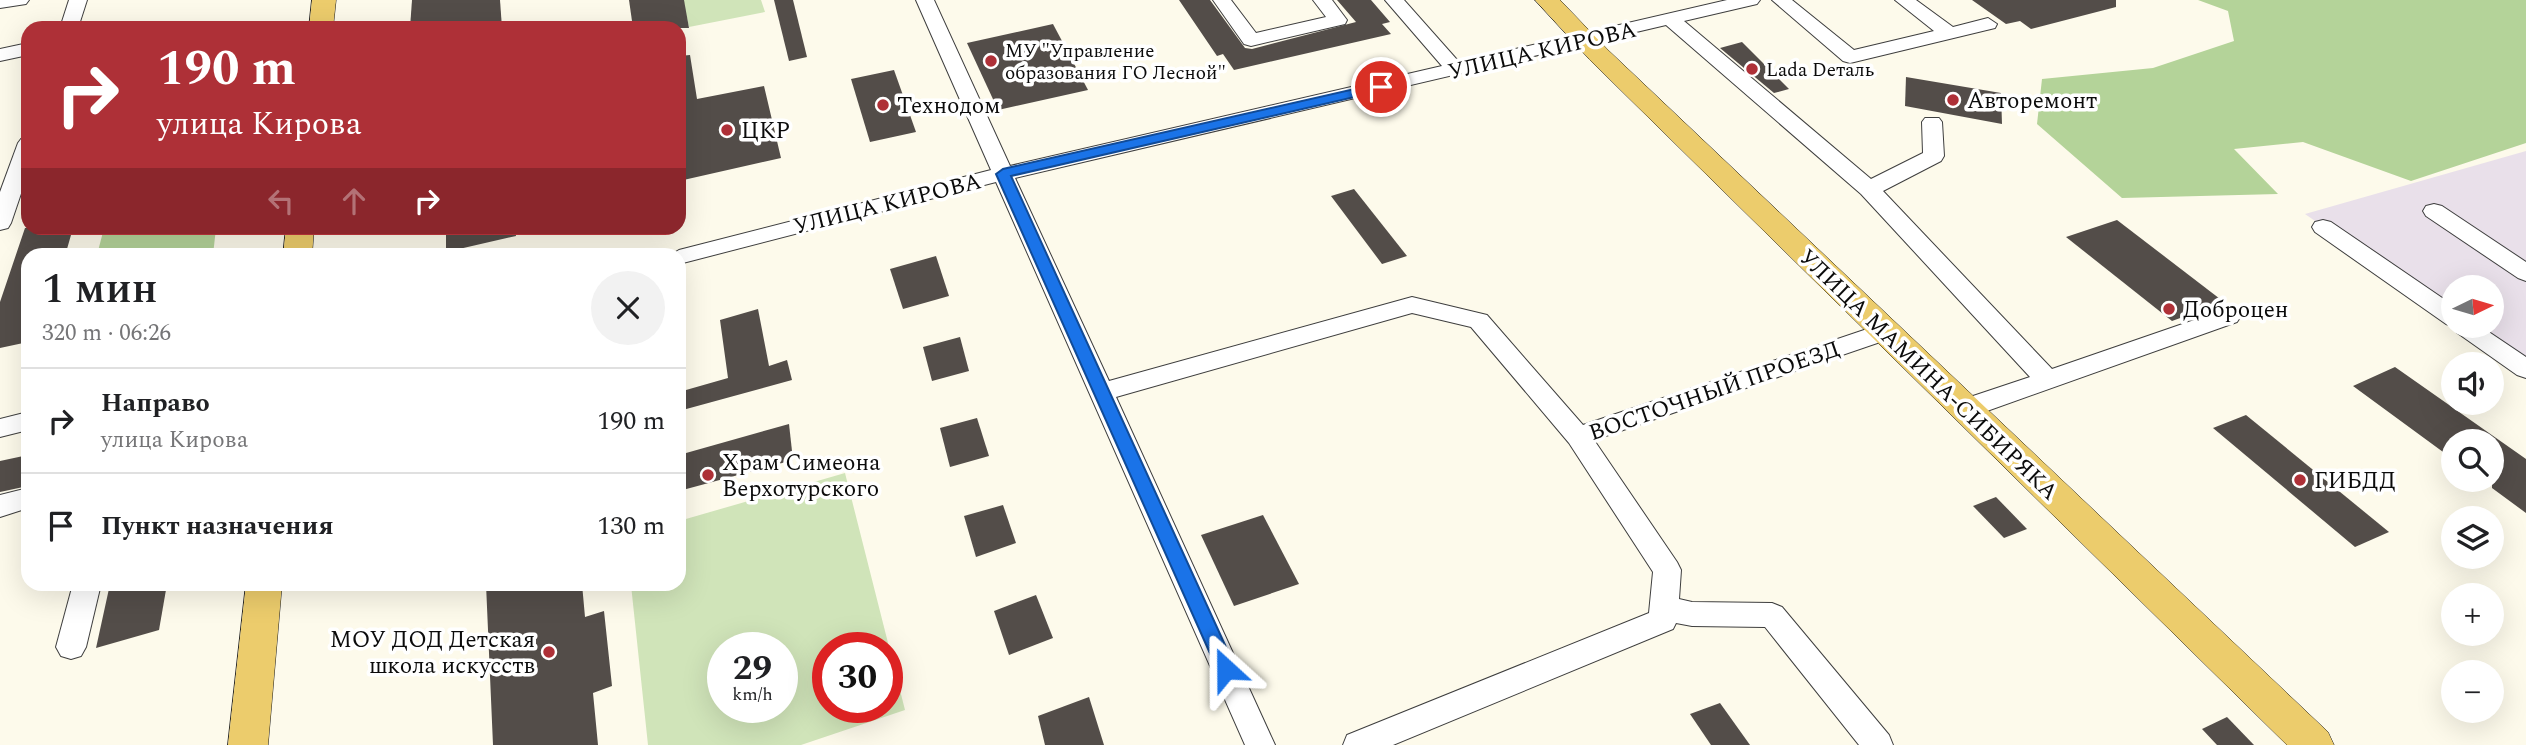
<!DOCTYPE html>
<html lang="ru">
<meta charset="utf-8">
<style>
:root{--surface:#fff;--page:#f2f2f2;--text:#202124;--muted:#757577;--line:#e0e0e0}
body{margin:0;font-family:Spectral,serif;background:var(--page);color:var(--text);height:100vh;display:flex;flex-direction:column;font-size:26px;white-space:nowrap}
*{box-sizing:border-box;margin:0}
p{font-size:23px;color:var(--muted)}
.icon{flex:none;width:38px;height:38px;fill:none;stroke:currentColor;stroke-width:2;stroke-linecap:round;stroke-linejoin:round}
.map{position:relative;flex:1;overflow:hidden}
.drawer{position:absolute;left:21px;top:248px;width:665px;height:343px;display:flex;flex-direction:column;background:var(--surface);border-radius:21px;box-shadow:0 7px 28px #0002}
.drawer>*{flex:none}
.hud{position:absolute;left:21px;top:21px;width:665px;height:214px;border-radius:21px;box-shadow:0 7px 28px #0002;background:#ae3037;color:#fff;overflow:hidden}
.needle{width:46px;rotate:85deg}
.controls{position:absolute;left:2441px;top:275px;display:grid;gap:14px}
.controls a{display:grid;place-items:center;width:63px;height:63px;border-radius:50%;background:var(--surface);box-shadow:0 7px 28px #0002;font-size:35px}
.speed{position:absolute;left:707px;top:632px;display:flex;gap:14px;font-size:35px;font-weight:700;text-align:center}
.speed>*{display:grid;place-content:center;width:91px;height:91px;border-radius:50%;background:var(--surface);box-shadow:0 7px 28px #0002;line-height:1}
.speed small{font-size:18px;font-weight:400}
.speed .limit{border:10px solid #d22;background:#fff;color:#111}
.pin{position:absolute;display:grid;place-items:center;width:60px;height:60px;color:#fff;margin:-30px;border:4px solid #fff;border-radius:50%;box-shadow:0 2px 7px #0007}
.me{position:absolute;width:77px;margin:-38px;rotate:336deg;stroke-linejoin:round;filter:drop-shadow(0 0 5px #0008)}
.turn{display:flex;align-items:center;gap:24px;height:147px;padding:0 21px;font-size:32px}
.turn .icon{width:91px;height:91px;stroke-width:2.5}
.turn b{display:block;font-size:49px;line-height:60px}
.lanes{display:flex;align-items:center;height:66px;padding:0 21px;background:#0003;justify-content:center;gap:35px;direction:ltr}
.lanes .off{opacity:.35}
.round{display:grid;place-items:center;flex:none;width:74px;height:74px;border-radius:37px;background:var(--page)}
.head{display:flex;align-items:center;justify-content:space-between;height:119px;padding:0 21px}
h1{font-size:42px;font-weight:600;line-height:52px}
ul{padding:0;list-style:none}
li{display:flex;align-items:center;gap:21px;height:105px;padding:0 21px;border-top:2px solid var(--line)}
li div{flex:1}
li b{display:block;font-size:26px}
li em{font-style:normal}
.map>svg:first-child{display:block}
.industrial{fill:#e9e0ea}
.green{fill:#d0e4b9;fill-rule:evenodd}
.forest{fill:#b4d399}
.building{fill:#534d49}
.lines{fill:none;stroke-linecap:round;stroke-linejoin:round}
.minor-casing{stroke:#3e3e3e;stroke-width:2}
.major-casing{stroke:#1c1c1c;stroke-width:1}
.minor{fill:#fff;fill-rule:evenodd}
.major{fill:#eccc6c;fill-rule:evenodd}
.route{fill:#1a73e8;stroke:#114b97;stroke-width:2}
.poi-dot{fill:#ae3037;stroke:#fff;stroke-width:2.5}
.labels{text-anchor:middle;stroke-width:7;stroke-linejoin:round;paint-order:stroke}
.far-poi-label{font-size:19px;fill:#0b0b0b;stroke:#fff;text-anchor:start}
.street-label{font-size:23px;fill:#0b0b0b;stroke:#fff}
.poi-label{font-size:23px;fill:#0b0b0b;stroke:#fff;text-anchor:start}
</style>
<div class="map">
<svg width="2526" height="745" viewBox="0 0 2526 745">
<rect width="100%" height="100%" fill="#fdfaeb"/>
<path class="industrial" d="M2526,151V366L2467,326H2492V287H2454L2453,316L2305,214Z"/>
<g class="green">
<path d="M683,0H761L765,12L689,27Z"/>
<path d="M845,473L905,710L801,745H648L631,585L679,584V521ZM723,648H782V707H723ZM828,648H887V707H828Z"/>
</g>
<g class="forest">
<path d="M2198,0H2526V143L2411,181L2303,142L2234,149L2278,194L2122,198L2037,124L2042,79L2153,68L2234,41L2228,11Z"/>
<path d="M104,228H216L213,255H97Z"/>
</g>
<g class="building">
<path d="M412,0H500L502,28H410Z"/>
<path d="M629,0H684L689,28H633Z"/>
<path d="M774,0H793L807,57L789,61Z"/>
<path d="M1179,0H1210L1245,48L1252,49L1356,22L1337,0H1371L1390,22L1382,24L1391,34L1234,70L1223,54L1217,56Z"/>
<path d="M1972,0H2116V7L2031,29L2020,21L2006,24Z"/>
<path d="M1053,24L1088,90L998,110L967,43Z"/>
<path d="M1742,42L1789,89L1774,93L1720,48Z"/>
<path d="M690,55L697,99L764,86L781,158L679,181V56Z"/>
<path d="M894,70L916,132L870,142L851,79Z"/>
<path d="M1906,77L2001,93L2002,124L1905,106Z"/>
<path d="M1354,189L1407,256L1382,264L1331,196Z"/>
<path d="M2117,220L2224,302L2172,321L2066,237Z"/>
<path d="M25,228H73L65,256H28V342L0,348V302Z"/>
<path d="M446,228H515L516,236L446,252Z"/>
<path d="M936,256L949,296L903,309L890,269Z"/>
<path d="M758,309L769,366L787,360L792,380L679,411V392L728,378L720,320Z"/>
<path d="M960,337L969,371L932,381L923,347Z"/>
<path d="M2395,367L2526,459V513L2492,488V441H2454V460L2353,386Z"/>
<path d="M2246,415L2389,532L2355,547L2213,428Z"/>
<path d="M977,418L989,456L950,467L940,428Z"/>
<path d="M789,424L793,460L679,491V455Z"/>
<path d="M28,455V486L0,492V461Z"/>
<path d="M1996,497L2027,529L2004,538L1973,506Z"/>
<path d="M1003,505L1016,543L976,557L964,516Z"/>
<path d="M1263,515L1299,584L1234,606L1201,535Z"/>
<path d="M110,584H167L159,630L96,648Z"/>
<path d="M486,584H582L585,617L604,611L612,686L593,693L598,745H493Z"/>
<path d="M1036,595L1053,638L1009,655L994,611Z"/>
<path d="M1089,697L1104,745H1045L1038,716Z"/>
<path d="M1720,703L1750,745H1711L1690,714Z"/>
<path d="M2227,717L2254,745H2217L2202,729Z"/>
</g>
<g class="lines">
<defs>
<g id="minor">
<path d="M0,0H29L26,4L0,8Z"/>
<path d="M69,0H87L78,28H60Z"/>
<path d="M916,0H934L1010,166L1442,66L1385,0H1404L1459,62L1727,0H1760L1757,4L1684,21L1871,179L1923,153L1922,122L1925,118H1939L1942,122L1944,156L1941,161L1883,191L2052,369L2229,308L2237,310L2241,316L2237,322L1973,416L1964,418L1955,416L1951,409L1955,402L2030,377L1861,194L1666,25L1015,178L1109,381L1412,297L1487,315L1583,425L1876,326L1884,324L1892,326L1896,332L1892,338L1594,440L1677,562L1681,570L1679,599L1692,602L1772,603L1782,607L1889,735L1893,745H1859L1765,627L1692,626L1676,623L1673,629L1393,745H1343L1347,735L1649,613L1653,572L1569,443L1471,327L1412,313L1116,397L1275,745H1245L996,182L679,264V256H669L679,250L991,170Z"/>
<path d="M1213,0H1231L1256,33L1326,17L1313,0H1332L1347,20L1345,24L1251,46L1244,44Z"/>
<path d="M1772,0H1792L1854,50L1934,31L1895,0H1916L1953,27L1988,18L1997,24L1995,28L1850,63L1843,61Z"/>
<path d="M28,43V55L0,61V49Z"/>
<path d="M28,137V173L11,223L8,228L0,230V192L18,143L21,139Z"/>
<path d="M2434,204L2442,206L2526,262V281L2518,278L2426,216L2423,211L2426,206Z"/>
<path d="M2323,220L2331,222L2454,306V326H2480L2526,357V378L2517,375L2456,332L2452,326L2446,324L2315,232L2312,227L2315,222Z"/>
<path d="M28,412V430L0,437V419Z"/>
<path d="M28,488V508L0,517V495Z"/>
<path d="M73,584H101L86,647L81,656L71,659L61,656L56,647Z"/>
</g>
<g id="major">
<path d="M312,0H336L333,28H309Z"/>
<path d="M1535,0H1560L1608,50L2328,732L2334,745H2287L1590,60Z"/>
<path d="M286,228H314L312,256H283Z"/>
<path d="M246,584H282L268,745H228Z"/>
</g>
</defs>
<use href="#minor" class="minor-casing"/>
<use href="#major" class="major-casing"/>
<use href="#minor" class="minor"/>
<use href="#major" class="major"/>
</g>
<path class="route" d="M1381,83L1385,85V90L1011,176L1236,669L1233,675L1226,678L1220,675L1217,669L996,174L1003,169Z"/>
<g class="poi-dot">
<circle cx="991" cy="61" r="7"/>
<circle cx="1752" cy="69" r="7"/>
<circle cx="1953" cy="100" r="7"/>
<circle cx="883" cy="105" r="7"/>
<circle cx="727" cy="130" r="7"/>
<circle cx="2169" cy="309" r="7"/>
<circle cx="708" cy="475" r="7"/>
<circle cx="2300" cy="480" r="7"/>
<circle cx="549" cy="652" r="7"/>
</g>
<g class="labels">
<g class="far-poi-label">
<text x="1005" y="57">МУ "Управление<tspan x="1005" dy="22">образования ГО Лесной"</tspan></text>
<text x="1766" y="76">Lada Dеталь</text>
</g>
<g class="street-label">
<text transform="translate(1542 50) rotate(-13)" y="8">УЛИЦА КИРОВА</text>
<text transform="translate(887 203) rotate(-14)" y="8">УЛИЦА КИРОВА</text>
<text transform="translate(1929 374) rotate(44)" y="8">УЛИЦА МАМИНА-СИБИРЯКА</text>
<text transform="translate(1714 390) rotate(-19)" y="8">ВОСТОЧНЫЙ ПРОЕЗД</text>
</g>
<g class="poi-label">
<text x="1967" y="108">Авторемонт</text>
<text x="897" y="113">Технодом</text>
<text x="741" y="138">ЦКР</text>
<text x="2183" y="317">Доброцен</text>
<text x="722" y="470">Храм Симеона<tspan x="722" dy="26">Верхотурского</tspan></text>
<text x="2314" y="488">ГИБДД</text>
<text x="535" y="647" text-anchor="end">МОУ ДОД Детская<tspan x="535" dy="26">школа искусств</tspan></text>
</g>
</g>
</svg>
<div class="controls">
<a><svg class="needle" viewBox="-14 -14 28 28"><path d="M0-13l5 13h-10z" fill="#e53935"/><path d="M0 13l5-13h-10z" fill="#757577"/></svg></a>
<a><svg class="icon" aria-label="sound" viewBox="0 0 24 24"><path d="M4 9h4l5-4v14l-5-4H4zM17 9q2 3 0 6"/></svg></a>
<a><svg class="icon" aria-label="search" viewBox="0 0 24 24"><circle cx="10" cy="10" r="6"/><path d="M15 15l6 6"/></svg></a>
<a><svg class="icon" aria-label="layers" viewBox="0 0 24 24"><path d="M12 4l9 5-9 5-9-5zM3 14l9 5 9-5"/></svg></a>
<a>+</a>
<a>−</a>
</div>
<div class="speed"><div>29<small>km/h</small></div><div class="limit">30</div></div>
<div class="pin" style="left:1381px;top:87px;background:#d93025"><svg class="icon" aria-label="arrive" viewBox="0 0 24 24"><path d="M6 21V4h12l-3 4 3 4H6"/></svg></div>
<svg class="me" style="left:1226px;top:669px" viewBox="-20 -20 40 40"><path d="M0-17L14 15 0 8-14 15z" fill="#1a73e8" stroke="#fff" stroke-width="4"/></svg>
<div class="hud">
<div class="turn"><svg class="icon" aria-label="right" viewBox="0 0 24 24"><path d="M7 20v-9h11M14 6l5 5-5 5"/></svg><div><b>190 m</b>улица Кирова</div></div>
<div class="lanes"><svg class="icon off" aria-label="left" viewBox="0 0 24 24"><path d="M17 20v-9H6M10 6l-5 5 5 5"/></svg><svg class="icon off" aria-label="ahead" viewBox="0 0 24 24"><path d="M12 20V5M6 11l6-6 6 6"/></svg><svg class="icon" aria-label="right" viewBox="0 0 24 24"><path d="M7 20v-9h11M14 6l5 5-5 5"/></svg></div>
</div>
<section class="drawer">
<div class="head"><div><h1>1 мин</h1><p>320 m · 06:26</p></div><a class="round"><svg class="icon" aria-label="close" viewBox="0 0 24 24"><path d="M6 6l12 12M18 6L6 18"/></svg></a></div>
<ul>
<li><svg class="icon" aria-label="right" viewBox="0 0 24 24"><path d="M7 20v-9h11M14 6l5 5-5 5"/></svg><div><b>Направо</b><p>улица Кирова</p></div><em>190 m</em></li>
<li><svg class="icon" aria-label="arrive" viewBox="0 0 24 24"><path d="M6 21V4h12l-3 4 3 4H6"/></svg><div><b>Пункт назначения</b></div><em>130 m</em></li>
</ul>
</section>
</div>
